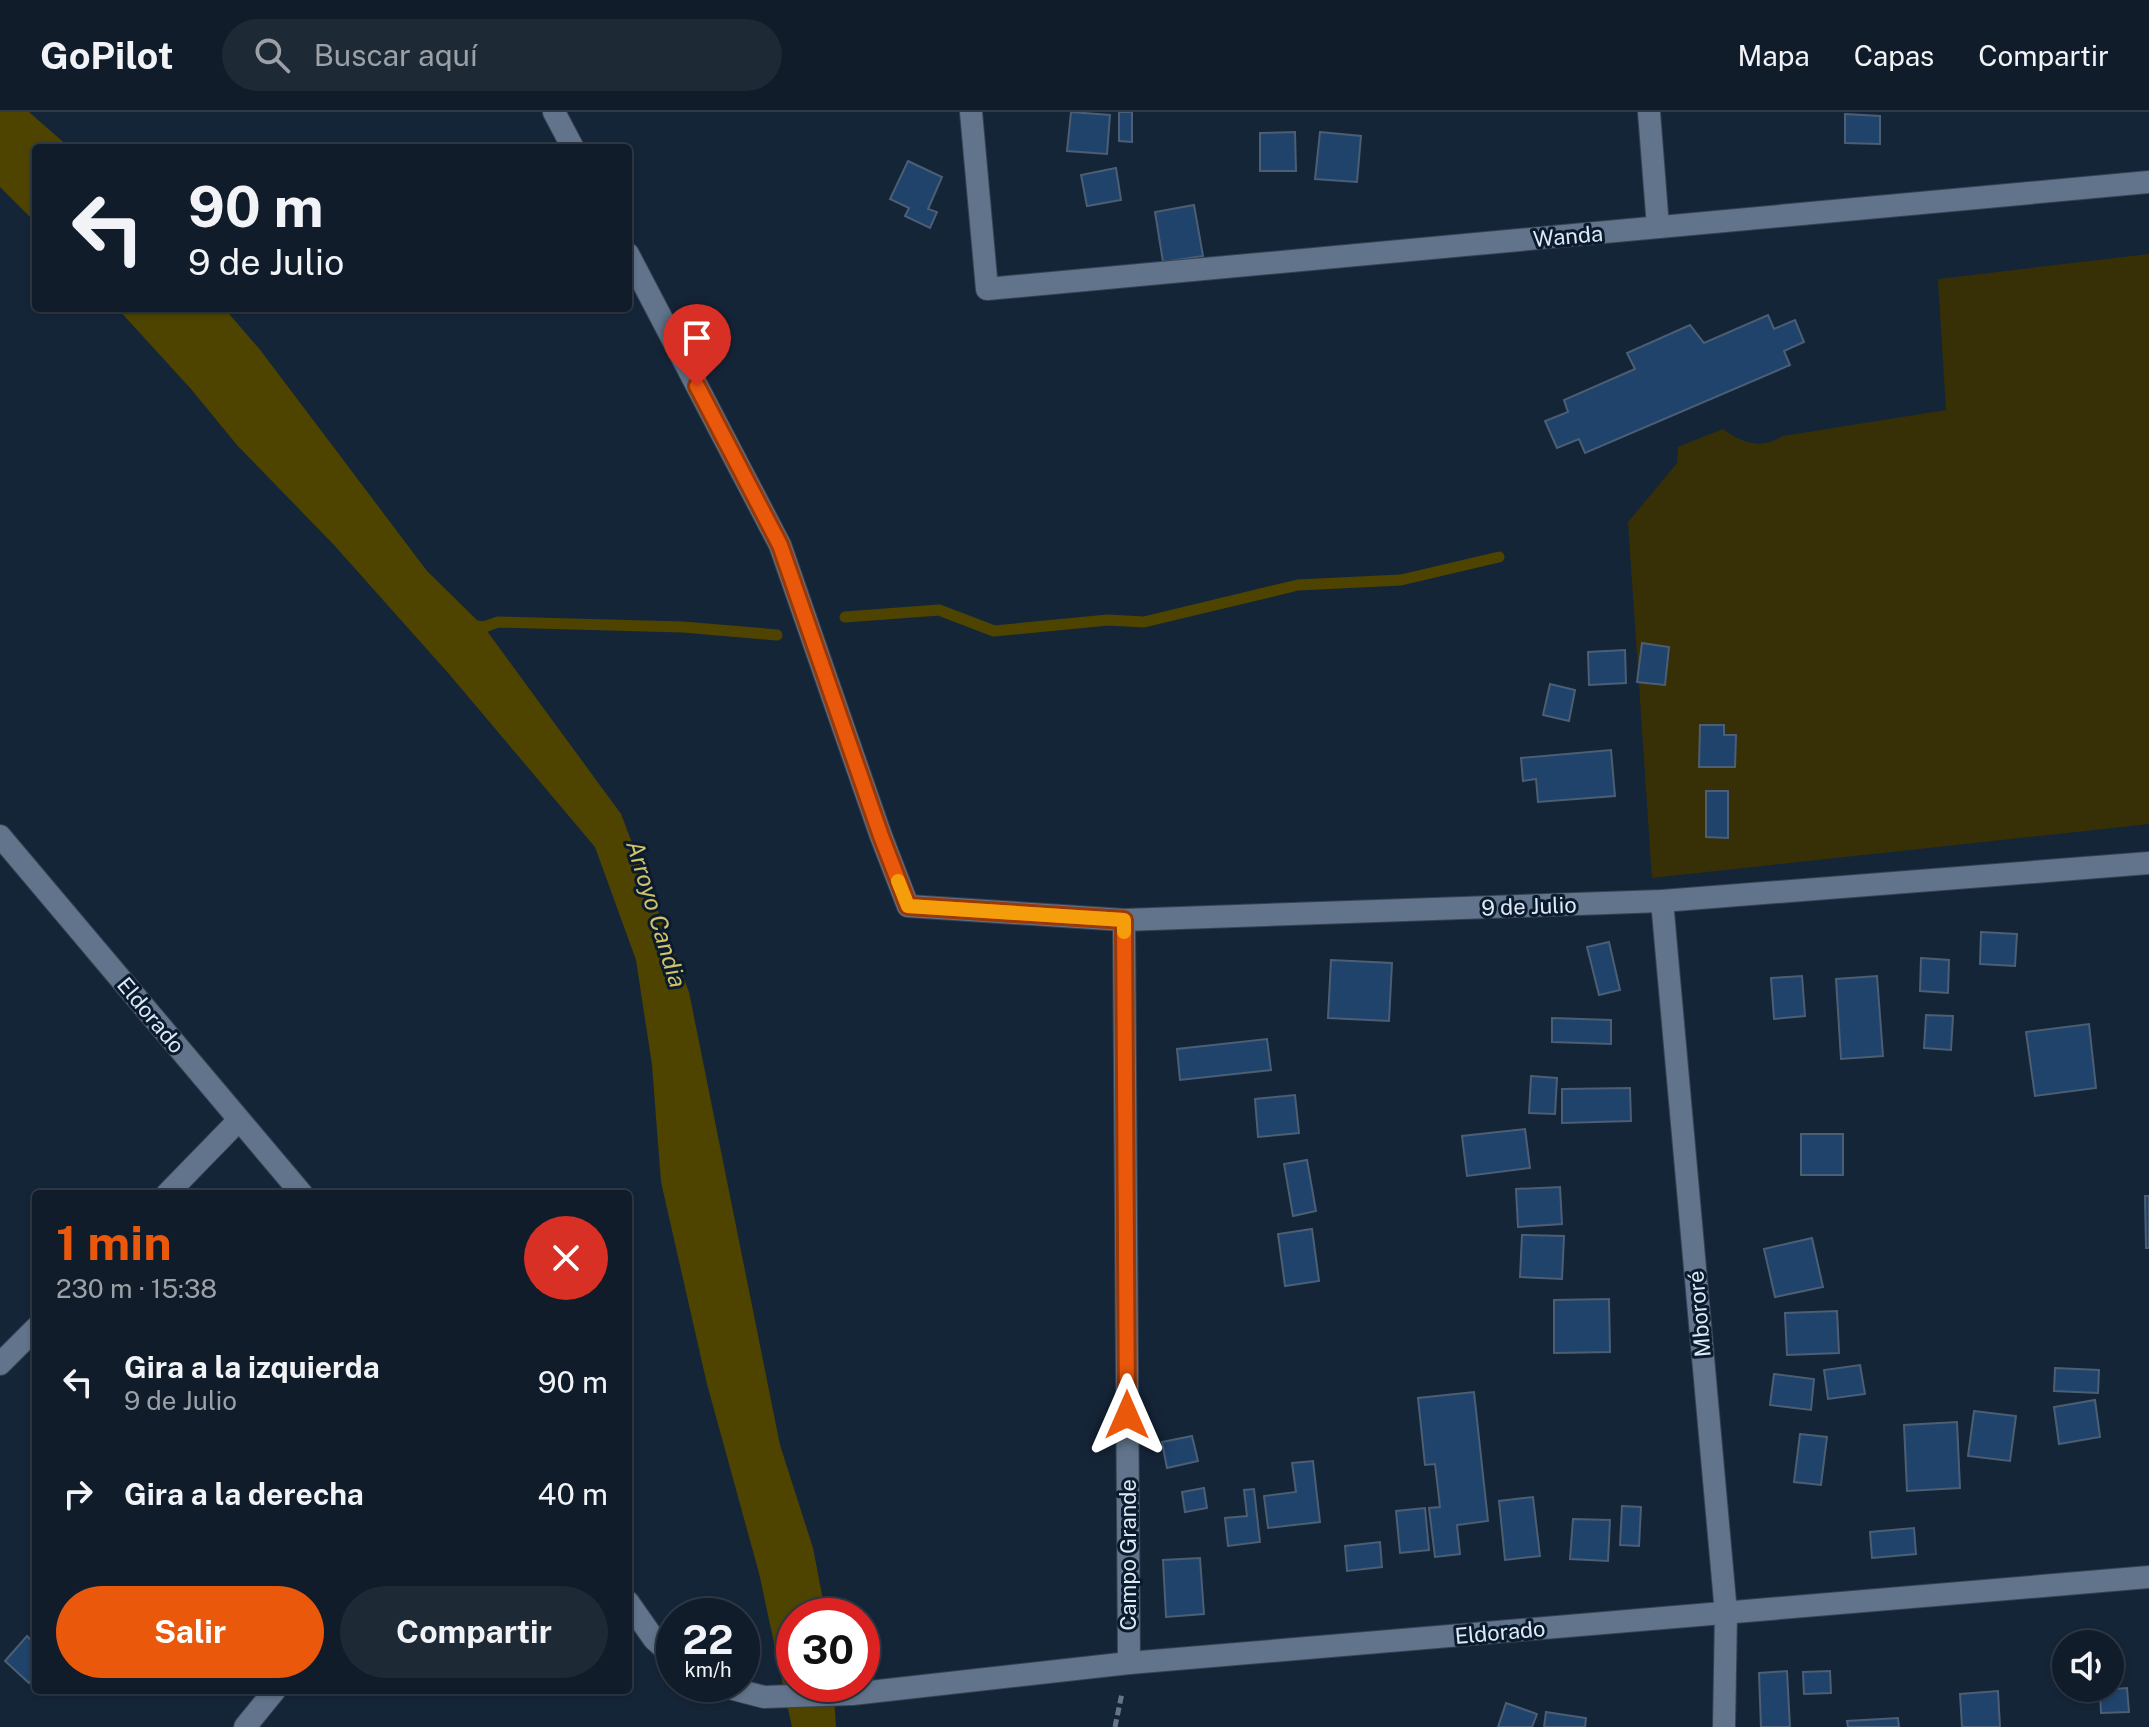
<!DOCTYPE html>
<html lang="es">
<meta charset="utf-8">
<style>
:root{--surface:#101c2a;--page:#1e2936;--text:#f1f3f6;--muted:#9ca1a8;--line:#303a47;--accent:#ea580c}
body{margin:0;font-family:"Public Sans",sans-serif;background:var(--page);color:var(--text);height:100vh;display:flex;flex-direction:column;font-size:30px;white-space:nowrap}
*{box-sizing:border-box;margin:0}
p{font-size:26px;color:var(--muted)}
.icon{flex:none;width:44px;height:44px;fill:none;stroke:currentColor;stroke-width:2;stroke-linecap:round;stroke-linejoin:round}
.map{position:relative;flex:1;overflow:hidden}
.sheet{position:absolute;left:32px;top:1078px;width:600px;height:504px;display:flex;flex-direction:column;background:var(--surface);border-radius:8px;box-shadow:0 2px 6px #0004,0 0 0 2px var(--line)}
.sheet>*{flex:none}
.hud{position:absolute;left:32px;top:32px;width:600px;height:168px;border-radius:8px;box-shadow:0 2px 6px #0004,0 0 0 2px var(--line);background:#101c2a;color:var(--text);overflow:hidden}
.controls{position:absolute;left:2052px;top:1518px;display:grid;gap:16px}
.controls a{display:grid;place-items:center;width:72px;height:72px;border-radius:50%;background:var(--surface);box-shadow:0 2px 6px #0004,0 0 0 2px var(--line);font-size:40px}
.speed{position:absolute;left:656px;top:1486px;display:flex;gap:16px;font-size:40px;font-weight:700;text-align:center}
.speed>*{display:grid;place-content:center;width:104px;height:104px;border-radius:50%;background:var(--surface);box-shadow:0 2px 6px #0004,0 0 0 2px var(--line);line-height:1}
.speed small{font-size:20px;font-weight:400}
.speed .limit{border:12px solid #d22;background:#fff;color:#111}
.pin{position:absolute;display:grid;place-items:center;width:68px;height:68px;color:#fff;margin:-82px -34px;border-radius:50% 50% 50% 0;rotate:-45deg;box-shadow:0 0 8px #0007}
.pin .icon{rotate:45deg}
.me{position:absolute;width:88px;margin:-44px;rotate:0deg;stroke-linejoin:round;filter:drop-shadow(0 0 6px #0008)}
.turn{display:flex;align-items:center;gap:28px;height:168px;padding:0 24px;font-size:36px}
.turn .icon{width:104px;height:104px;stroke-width:2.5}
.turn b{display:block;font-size:56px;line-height:68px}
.round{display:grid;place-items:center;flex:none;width:84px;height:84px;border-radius:42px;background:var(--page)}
.head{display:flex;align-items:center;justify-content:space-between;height:136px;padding:0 24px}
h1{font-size:48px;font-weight:700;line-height:60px;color:var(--accent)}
.action{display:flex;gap:16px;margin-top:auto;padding:16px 24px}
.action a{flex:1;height:92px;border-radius:48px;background:var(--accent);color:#fff;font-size:32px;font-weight:700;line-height:92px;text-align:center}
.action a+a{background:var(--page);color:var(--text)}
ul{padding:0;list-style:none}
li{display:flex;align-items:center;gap:24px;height:112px;padding:0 24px}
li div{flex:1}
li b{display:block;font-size:30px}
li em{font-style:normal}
header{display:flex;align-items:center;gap:48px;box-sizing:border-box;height:112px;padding:0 40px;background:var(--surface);border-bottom:2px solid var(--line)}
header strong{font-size:38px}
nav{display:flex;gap:44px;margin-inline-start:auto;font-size:28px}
.search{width:560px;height:72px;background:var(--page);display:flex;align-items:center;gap:20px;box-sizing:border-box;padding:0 28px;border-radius:44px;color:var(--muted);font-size:30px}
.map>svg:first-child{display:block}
.green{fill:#373007}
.water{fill:#4e4400}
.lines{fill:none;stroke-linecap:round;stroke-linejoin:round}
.stream{stroke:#4e4400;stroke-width:11}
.building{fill:#20436c;stroke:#4b5e74;stroke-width:2}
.minor-casing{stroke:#374253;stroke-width:24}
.path{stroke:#687586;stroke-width:5;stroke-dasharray:8 4;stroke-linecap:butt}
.minor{stroke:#61748b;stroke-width:22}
.route-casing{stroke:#983908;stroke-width:20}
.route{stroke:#ea580c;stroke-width:14}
.slow{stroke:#f59e0b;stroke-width:14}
.labels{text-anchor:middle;stroke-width:6;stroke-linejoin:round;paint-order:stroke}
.street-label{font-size:22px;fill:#dee8f6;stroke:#0b1b2e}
.water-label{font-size:24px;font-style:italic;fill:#d1c168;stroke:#0b1b2e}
</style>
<header>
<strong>GoPilot</strong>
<div class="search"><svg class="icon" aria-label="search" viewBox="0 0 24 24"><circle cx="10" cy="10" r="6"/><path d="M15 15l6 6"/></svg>Buscar aquí</div>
<nav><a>Mapa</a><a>Capas</a><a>Compartir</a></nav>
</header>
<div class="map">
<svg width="2149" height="1615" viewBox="0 0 2149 1615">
<rect width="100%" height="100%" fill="#152538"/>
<path class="green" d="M2149,142V712L1652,766L1628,410L1677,351L1678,335L1723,317C1741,331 1762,338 1783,324L1946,298L1938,167Z"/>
<g class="water">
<path d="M0,0H29L70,36H36V111L0,75Z"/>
<path d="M117,196H224L261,239L427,459L484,515L621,702L689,880L780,1333L813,1436L826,1504H794V1572H833L836,1615H792L759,1461L707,1272L661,1070L652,953L636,848L595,735L449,562L334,433L237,333L191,277Z"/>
</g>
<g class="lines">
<g class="stream">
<path d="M845,505L939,498L994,519L1108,508L1144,510L1298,473L1401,468L1499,445"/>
<path d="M471,513L484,515L498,510L683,515L777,523"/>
</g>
</g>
<g class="building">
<path d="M1071,0L1110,3L1107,42L1067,39Z"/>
<path d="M1119,0H1132V30L1119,29Z"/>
<path d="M1845,2L1880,4V32L1845,31Z"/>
<path d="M1295,20L1296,59H1260V21Z"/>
<path d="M1320,20L1361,24L1357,70L1315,67Z"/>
<path d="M908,49L942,65L928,97L937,100L930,116L905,104L909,96L890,87Z"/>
<path d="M1116,56L1121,88L1087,94L1081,63Z"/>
<path d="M1194,93L1203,144L1163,150L1155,100Z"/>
<path d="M1768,203L1774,217L1795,208L1804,230L1784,239L1790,253L1585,341L1579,327L1557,336L1545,309L1568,300L1564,288L1635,257L1627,241L1690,213L1704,231Z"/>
<path d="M1642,531L1669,535L1665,573L1637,570Z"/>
<path d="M1625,538L1626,571L1589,573L1588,540Z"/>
<path d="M1550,572L1575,578L1569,609L1543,603Z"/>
<path d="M1700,613H1724V623H1736L1735,655H1699Z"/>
<path d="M1611,638L1615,684L1538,690L1536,667L1523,669L1521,646Z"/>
<path d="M1706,679H1728V726L1706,725Z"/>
<path d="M1981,820L2017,822L2015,854L1980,852Z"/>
<path d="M1609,830L1620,878L1599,883L1587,835Z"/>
<path d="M1921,846L1949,848L1948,881L1920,879Z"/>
<path d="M1331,848L1392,851L1389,909L1328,906Z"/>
<path d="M1802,864L1805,904L1774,907L1771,866Z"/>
<path d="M1877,864L1883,944L1841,947L1836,867Z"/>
<path d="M1926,903L1953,904L1951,938L1924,936Z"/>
<path d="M1552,906L1611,908V932L1552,930Z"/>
<path d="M2089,912L2096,976L2035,984L2026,920Z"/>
<path d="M1267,927L1271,958L1180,968L1177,937Z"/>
<path d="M1531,964L1557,966L1555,1002L1529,1001Z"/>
<path d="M1630,976L1631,1009L1562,1011V977Z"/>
<path d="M1295,983L1299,1021L1258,1025L1255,987Z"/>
<path d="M1525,1017L1530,1056L1467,1064L1462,1024Z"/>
<rect x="1801" y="1022" width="42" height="41"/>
<path d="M1307,1048L1316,1099L1293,1104L1284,1052Z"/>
<path d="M1560,1075L1562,1112L1518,1115L1516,1077Z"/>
<path d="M2145,1084H2149V1136H2146Z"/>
<path d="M1312,1117L1319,1169L1285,1174L1278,1122Z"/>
<path d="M1522,1123L1564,1124L1562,1167L1520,1165Z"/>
<path d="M1812,1126L1823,1175L1775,1185L1764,1137Z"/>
<path d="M1609,1187L1610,1240L1554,1241V1188Z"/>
<path d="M1837,1199L1839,1241L1787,1243L1785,1201Z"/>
<path d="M1860,1253L1865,1282L1828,1287L1824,1258Z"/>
<path d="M2055,1256L2099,1258L2098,1281L2054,1279Z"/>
<path d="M1774,1262L1814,1267L1811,1298L1770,1293Z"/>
<path d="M1474,1280L1488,1409L1457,1413L1460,1442L1435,1445L1429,1396L1440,1395L1435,1352L1425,1353L1418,1286Z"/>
<path d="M2095,1288L2100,1325L2059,1332L2054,1295Z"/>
<path d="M1974,1299L2016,1304L2010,1349L1968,1344Z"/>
<path d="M1957,1310L1960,1376L1907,1379L1904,1313Z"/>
<path d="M1800,1322L1827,1325L1821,1373L1794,1370Z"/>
<path d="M1192,1324L1198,1349L1167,1356L1162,1330Z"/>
<path d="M1313,1349L1320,1410L1268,1416L1264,1384L1296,1380L1292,1351Z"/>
<path d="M1204,1376L1207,1396L1185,1400L1182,1380Z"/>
<path d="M1254,1377L1260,1430L1228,1434L1225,1406L1247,1404L1244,1378Z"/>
<path d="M1533,1385L1540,1444L1505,1448L1499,1389Z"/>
<path d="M1622,1394L1641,1395L1639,1434L1620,1433Z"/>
<path d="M1425,1396L1429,1438L1400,1441L1396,1399Z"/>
<path d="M1573,1407L1610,1408L1608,1449L1570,1447Z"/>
<path d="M1914,1416L1916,1442L1872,1446L1870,1420Z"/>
<path d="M1380,1430L1382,1455L1347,1459L1345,1434Z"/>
<path d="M1200,1446L1204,1502L1166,1505L1163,1448Z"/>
<path d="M27,1524L36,1533V1563L29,1571L5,1549Z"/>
<path d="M1787,1559L1790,1615H1761L1759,1561Z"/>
<path d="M1830,1559L1831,1581L1804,1582L1803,1560Z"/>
<path d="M2127,1576L2129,1600L2101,1601L2100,1578Z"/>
<path d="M1998,1579L2000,1615H1962L1960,1582Z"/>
<path d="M1506,1591L1537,1602L1532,1615H1498Z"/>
<path d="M1546,1600L1586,1606L1585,1615H1544Z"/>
<path d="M1898,1606L1899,1615H1848L1847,1609Z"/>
</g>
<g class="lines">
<defs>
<g id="minor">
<path d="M554,0L573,36"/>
<path d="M971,0L987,177L2149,70"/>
<path d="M1649,0L1658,115"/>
<path d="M628,142L780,433L881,724L908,794L1124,808L1662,789L2149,751"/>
<path d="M0,724L302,1082"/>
<path d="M1662,789L1726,1501L1724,1615"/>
<path d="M1124,808L1129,1551"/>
<path d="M167,1082L239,1008"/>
<path d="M0,1252L36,1216"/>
<path d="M628,1490L654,1527L674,1545"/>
<path d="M714,1572L764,1585L852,1582L1129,1551L2149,1465"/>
<path d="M245,1615L275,1578"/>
</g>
</defs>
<use href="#minor" class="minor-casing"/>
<path class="path" d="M1115,1615L1122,1581"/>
<use href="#minor" class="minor"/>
</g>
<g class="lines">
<defs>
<path id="route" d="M697,274L780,433L881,724L908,794L1124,808L1127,1303"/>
</defs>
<use href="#route" class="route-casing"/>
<use href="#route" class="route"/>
<path class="slow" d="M898,769L908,794L1124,808V820"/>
</g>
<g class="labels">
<g class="street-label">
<text transform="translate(1568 124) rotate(-5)" y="8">Wanda</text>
<text transform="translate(1529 794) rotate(-2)" y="8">9 de Julio</text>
<text transform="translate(151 903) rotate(50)" y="8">Eldorado</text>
<text transform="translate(1699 1202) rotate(-95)" y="8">Mbororé</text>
<text transform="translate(1128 1443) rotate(-90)" y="8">Campo Grande</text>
<text transform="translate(1500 1520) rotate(-5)" y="8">Eldorado</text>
</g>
<g class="water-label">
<text transform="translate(656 802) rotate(73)" y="8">Arroyo Candia</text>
</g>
</g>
</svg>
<div class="controls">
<a><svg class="icon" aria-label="sound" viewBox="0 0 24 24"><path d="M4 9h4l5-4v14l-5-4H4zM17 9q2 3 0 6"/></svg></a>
</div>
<div class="speed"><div>22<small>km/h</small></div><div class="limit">30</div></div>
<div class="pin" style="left:697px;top:274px;background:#d93025"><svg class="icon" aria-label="arrive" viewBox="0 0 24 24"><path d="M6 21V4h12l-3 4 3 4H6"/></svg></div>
<svg class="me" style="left:1127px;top:1303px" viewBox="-20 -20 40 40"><path d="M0-17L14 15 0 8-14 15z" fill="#ea580c" stroke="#fff" stroke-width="4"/></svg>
<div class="hud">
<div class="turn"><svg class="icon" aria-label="left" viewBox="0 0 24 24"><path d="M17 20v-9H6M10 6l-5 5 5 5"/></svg><div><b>90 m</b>9 de Julio</div></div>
</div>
<section class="sheet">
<div class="head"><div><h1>1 min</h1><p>230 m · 15:38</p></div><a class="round" style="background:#d93025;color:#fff"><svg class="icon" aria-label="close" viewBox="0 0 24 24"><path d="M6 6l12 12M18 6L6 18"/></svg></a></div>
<ul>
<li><svg class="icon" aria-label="left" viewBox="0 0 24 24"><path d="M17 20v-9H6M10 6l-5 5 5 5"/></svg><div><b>Gira a la izquierda</b><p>9 de Julio</p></div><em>90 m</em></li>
<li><svg class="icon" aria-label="right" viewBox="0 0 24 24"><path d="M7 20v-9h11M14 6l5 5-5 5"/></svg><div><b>Gira a la derecha</b></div><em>40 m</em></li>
</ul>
<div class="action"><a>Salir</a><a>Compartir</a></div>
</section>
</div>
